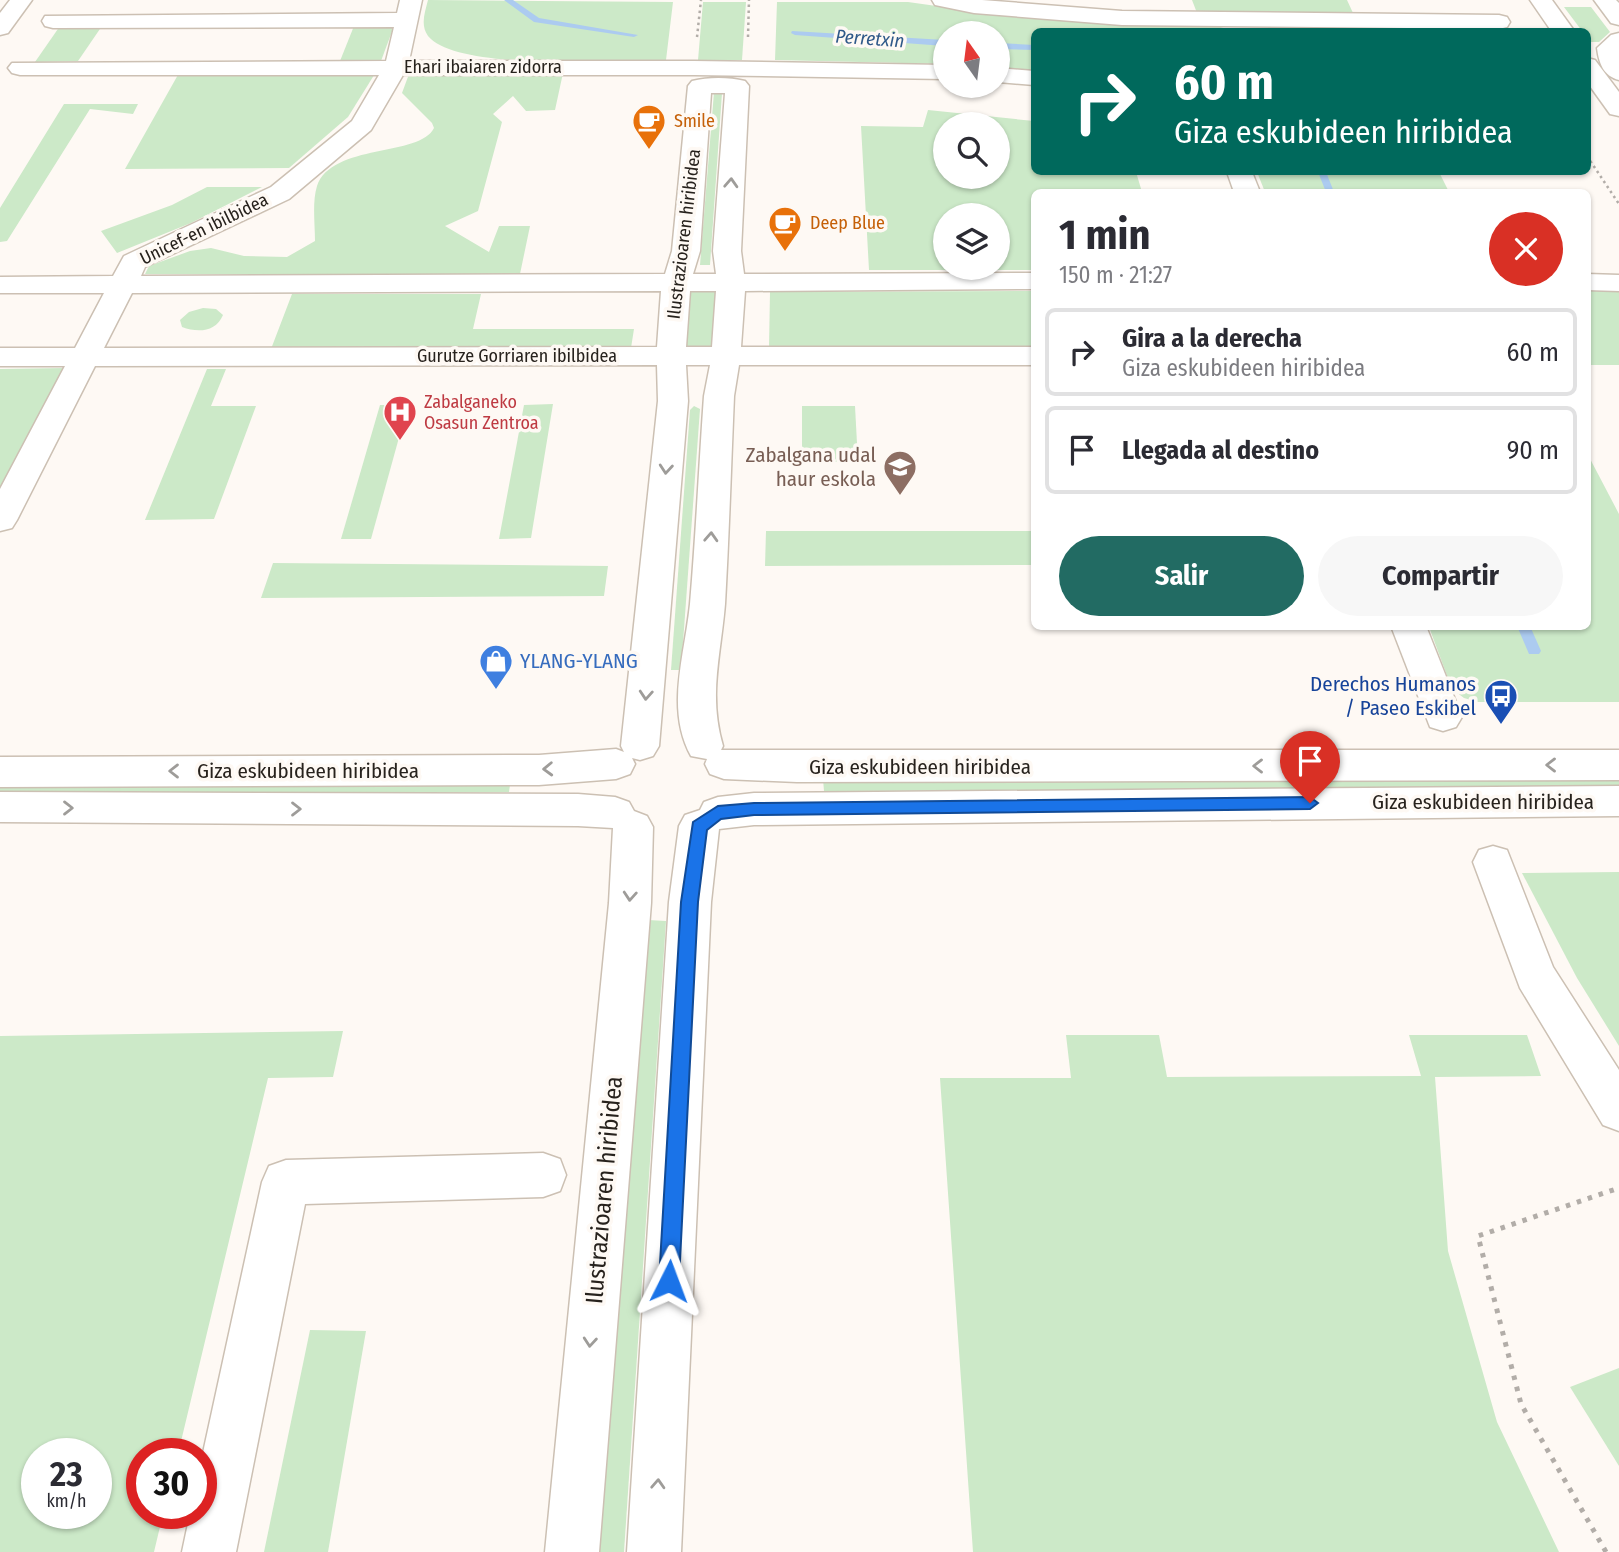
<!DOCTYPE html>
<html lang="es">
<meta charset="utf-8">
<style>
:root{--surface:#fff;--page:#f7f7f7;--text:#2b2b33;--muted:#7c7c81;--line:#e1e1e2;--accent:#226b63}
body{margin:0;font-family:"Fira Sans Condensed",sans-serif;background:var(--page);color:var(--text);height:100vh;display:flex;flex-direction:column;font-size:26px;white-space:nowrap}
*{box-sizing:border-box;margin:0}
p{font-size:23px;color:var(--muted)}
.icon{flex:none;width:38px;height:38px;fill:none;stroke:currentColor;stroke-width:2;stroke-linecap:round;stroke-linejoin:round}
.map{position:relative;flex:1;overflow:hidden}
.panel{position:absolute;left:1031px;top:189px;width:560px;height:441px;display:flex;flex-direction:column;background:var(--surface);border-radius:10px;box-shadow:0 2px 5px #0004}
.panel>*{flex:none}
.guide{position:absolute;left:1031px;top:28px;width:560px;height:147px;border-radius:10px;box-shadow:0 2px 5px #0004;background:#00695c;color:#fff;overflow:hidden}
.needle{width:46px;rotate:346deg}
.tools{position:absolute;left:933px;top:21px;display:grid;gap:14px}
.tools a{display:grid;place-items:center;width:77px;height:77px;border-radius:50%;background:var(--surface);box-shadow:0 2px 5px #0004;font-size:35px}
.speed{position:absolute;left:21px;top:1438px;display:flex;gap:14px;font-size:35px;font-weight:700;text-align:center}
.speed>*{display:grid;place-content:center;width:91px;height:91px;border-radius:50%;background:var(--surface);box-shadow:0 2px 5px #0004;line-height:1}
.speed small{font-size:18px;font-weight:400}
.speed .limit{border:10px solid #d22;background:#fff;color:#111}
.pin{position:absolute;display:grid;place-items:center;width:60px;height:60px;color:#fff;margin:-72px -30px;border-radius:50% 50% 50% 0;rotate:-45deg;box-shadow:0 0 7px #0007}
.pin .icon{rotate:45deg}
.me{position:absolute;width:77px;margin:-38px;rotate:3deg;stroke-linejoin:round;filter:drop-shadow(0 0 5px #0008)}
.turn{display:flex;align-items:center;gap:24px;height:147px;padding:0 28px;font-size:32px}
.turn .icon{width:91px;height:91px;stroke-width:2.5}
.turn b{display:block;font-size:49px;line-height:60px}
.round{display:grid;place-items:center;flex:none;width:74px;height:74px;border-radius:37px;background:var(--page)}
.headline{display:flex;align-items:center;justify-content:space-between;height:119px;padding:0 28px}
h1{font-size:42px;font-weight:700;line-height:52px}
.cta{display:flex;gap:14px;margin-top:auto;padding:14px 28px}
.cta a{flex:1;height:80px;border-radius:42px;background:var(--accent);color:#fff;font-size:28px;font-weight:700;line-height:80px;text-align:center}
.cta a+a{background:var(--page);color:var(--text)}
ul{padding:0;list-style:none}
li{display:flex;align-items:center;gap:21px;height:88px;margin:0 14px 10px;padding:0 14px;border:4px solid var(--line);border-radius:10px}
li div{flex:1}
li b{display:block;font-size:26px}
li em{font-style:normal}
.map>svg:first-child{display:block}
.green{fill:#cce9c8;fill-rule:evenodd}
.lines{fill:none;stroke-linecap:round;stroke-linejoin:round}
.stream{fill:#accbf0;fill-rule:evenodd}
.street-casing{stroke:#ccc0b3;stroke-width:3}
.secondary-casing{stroke:#ccc0b3;stroke-width:3}
.primary-casing{stroke:#ccc0b3;stroke-width:3}
.path-far1{stroke:#b2ada8;stroke-width:2.5;stroke-dasharray:2.5 3.5;stroke-linecap:butt}
.path{stroke:#b2ada8;stroke-width:5;stroke-dasharray:4.5 7;stroke-linecap:butt}
.street{fill:#fff;fill-rule:evenodd}
.secondary{fill:#fff;fill-rule:evenodd}
.primary{fill:#fff;fill-rule:evenodd}
.oneway{stroke:#9e9c99}
.route{fill:#1a73e8;stroke:#114b97;stroke-width:2}
.labels{text-anchor:middle;stroke-width:7;stroke-linejoin:round;paint-order:stroke}
.far-street-label{font-size:18px;fill:#27221d;stroke:#fef9f4}
.far-food-label{font-size:18px;fill:#c56008;stroke:#fef9f4;text-anchor:start}
.far-health-label{font-size:18px;fill:#be3a42;stroke:#fef9f4;text-anchor:start}
.far-water-label{font-size:19px;font-style:italic;fill:#2f5989;stroke:#fef9f4}
.education-label{font-size:21px;fill:#785e54;stroke:#fef9f4;text-anchor:end}
.shop-label{font-size:21px;fill:#366cbe;stroke:#fef9f4;text-anchor:start}
.transit-label{font-size:21px;fill:#164399;stroke:#fef9f4;text-anchor:end}
.street-label{font-size:21px;fill:#27221d;stroke:#fef9f4}
.near-street-label{font-size:24px;fill:#27221d;stroke:#fef9f4}
</style>
<div class="map">
<svg width="1619" height="1552" viewBox="0 0 1619 1552">
<rect width="100%" height="100%" fill="#fef9f4"/>
<g class="green">
<path d="M428,0L673,2L666,60C619,60 457,72 428,36C420,25 425,12 428,0Z"/>
<path d="M1192,0H1347L1353,13H1197Z"/>
<path d="M703,2H746L742,60H698Z"/>
<path d="M777,2H908L986,13L1211,24L1233,31L1034,32V72L998,68V33H945V64L775,60Z"/>
<path d="M1564,7H1591L1610,32L1599,42H1589L1587,32L1582,31Z"/>
<path d="M60,26H102L78,61L35,62Z"/>
<path d="M354,26H394L381,61H340Z"/>
<path d="M376,72L348,117L289,168L125,169L179,73Z"/>
<path d="M563,73L555,110L526,111L513,96L493,114L502,122L478,211L445,226L489,252L499,226H530L520,274H145L149,266L190,251L211,248L244,256L287,257L315,241C315,224 312,202 317,186C332,143 420,157 434,128L432,123L402,93L409,74Z"/>
<path d="M714,92L722,93L710,265H700Z"/>
<path d="M64,104H138L133,114L90,109L7,241L0,242V208Z"/>
<path d="M928,110L1034,121V172H1136L1142,192H1034V270H869L861,126L923,127ZM945,124H998V177H945ZM945,215H998V268H945Z"/>
<path d="M1257,172H1439L1449,192H1265Z"/>
<path d="M207,187H262L191,223L117,253L101,231L172,205Z"/>
<rect x="1587" y="289" width="32" height="76"/>
<path d="M1034,291V347L769,348L770,292Z"/>
<path d="M685,292H722L718,347H680Z"/>
<path d="M292,294H481L473,329H634L631,348L271,349Z"/>
<path d="M203,308L216,309L223,315C216,332 198,333 182,327L180,320L189,312Z"/>
<path d="M65,368L0,494V369Z"/>
<path d="M207,369H226L211,406H256L214,519L145,520Z"/>
<path d="M553,404L531,538L499,539L524,405Z"/>
<path d="M380,405H408L371,539H341Z"/>
<path d="M694,406L700,409L681,670H671L690,410Z"/>
<path d="M802,406H855L858,462H802Z"/>
<path d="M1587,453L1619,514V702H1478L1464,698L1452,689L1429,627L1587,626Z"/>
<path d="M766,531H1034V565L765,566Z"/>
<path d="M273,563L608,566L604,596L261,598Z"/>
<path d="M511,777L509,792L0,795V781Z"/>
<path d="M1619,777V789L824,791L823,779Z"/>
<path d="M1619,872V1046L1577,978L1522,873Z"/>
<path d="M648,920L666,921L624,1552H598Z"/>
<path d="M343,1031L333,1077L268,1078L178,1454H142V1514H163L154,1552H0V1036ZM37,1454H96V1514H37Z"/>
<path d="M1066,1035H1159L1167,1077L1421,1076L1409,1035H1527L1541,1076L1435,1077L1448,1251L1497,1422L1559,1552H973L940,1078H1071Z"/>
<path d="M310,1330L366,1331L328,1552H264Z"/>
<path d="M1619,1368V1466L1570,1387Z"/>
</g>
<g class="lines">
<g class="stream">
<path d="M504,0H513L539,18L638,35L634,37L534,22Z"/>
<path d="M792,31L945,40V46L795,35L791,33Z"/>
<path d="M998,43L1034,45V50L998,49Z"/>
<path d="M1318,172H1326L1334,192H1326Z"/>
<path d="M1517,626H1530L1541,651L1539,654H1529Z"/>
</g>
<defs>
<g id="street">
<path d="M400,0H422L409,61H694L945,65V79L694,75H403L371,130L289,199L145,267L141,276L665,274L672,251L688,86L692,81C708,77 729,77 745,81L749,86L741,251L744,274L1034,273V289L745,291L741,347H1034V365H739L734,396C731,465 729,535 725,604C721,654 708,695 723,746L721,750H1619V780L797,782L724,779L710,774L705,764L707,759L691,756C665,709 685,654 690,604C696,535 699,465 704,396L710,365H686L688,401L659,746L653,756L640,760L632,758L635,764L630,774L616,779L539,785L0,787V757L539,755L616,749L624,752L621,746L658,401L657,365L95,366L17,520L12,528L0,531V489L65,366H0V348H75L104,293H0V277L113,276L124,256L271,187L352,121L379,75H20L12,73L8,68L12,63L386,61L394,27L53,28L45,26L42,21L45,16L397,13ZM711,93H725L713,251L716,274H693L700,251ZM661,291L657,347L104,348L132,293ZM690,291H716L712,347H686Z"/>
<path d="M932,0H982L1122,11L1499,15L1507,17L1510,22L1507,27L1499,29L1122,25L974,13L935,5Z"/>
<path d="M1619,33V80C1603,76 1599,63 1597,48L1611,35Z"/>
<path d="M998,68L1034,71V85L998,82Z"/>
<path d="M1227,172H1252L1260,192H1234Z"/>
<path d="M1587,274L1619,275V291L1587,290Z"/>
<path d="M1391,626H1426L1462,717L1456,727L1443,731L1430,727Z"/>
<path d="M1619,786V816L754,825L719,829L711,902L681,1552H627L669,902L679,826L685,815L700,810L704,802L718,797L754,793Z"/>
<path d="M0,792L578,794L615,797L629,802L634,811L647,816L653,827L651,903L599,1552H545L609,903L613,828L578,826L0,822Z"/>
<path d="M1493,846L1507,850L1553,967L1619,1070V1131L1603,1125L1520,988L1473,862L1479,850Z"/>
<path d="M543,1153L560,1159L566,1175L560,1191L543,1197L305,1204L236,1552H182L190,1514H201V1462L262,1182L269,1166L286,1160Z"/>
</g>
<path id="secondary" d="M10,0H32L8,33L0,35V13Z"/>
<g id="primary">
<path d="M1530,0H1552L1575,32H1552Z"/>
<path d="M1594,0H1616L1619,3V25L1611,23Z"/>
<path d="M1587,58L1595,60L1619,92V116L1610,114L1587,82Z"/>
</g>
</defs>
<use href="#street" class="street-casing"/>
<use href="#secondary" class="secondary-casing"/>
<use href="#primary" class="primary-casing"/>
<g class="path-far1">
<path d="M697,37L701,0"/>
<path d="M748,37L749,0"/>
<path d="M1587,156L1619,204"/>
</g>
<path class="path" d="M1606,1552L1521,1404L1478,1236L1619,1188"/>
<use href="#street" class="street"/>
<use href="#secondary" class="secondary"/>
<use href="#primary" class="primary"/>
</g>
<defs><path id="oneway-chevron" d="M-2-3.5L2.5 0L-2 3.5" fill="none" stroke-width="1.6" stroke-linecap="round" stroke-linejoin="round" transform="scale(1.75)"/></defs>
<g class="oneway">
<use href="#oneway-chevron" transform="translate(731 183) rotate(-87)"/>
<use href="#oneway-chevron" transform="translate(666 469) rotate(95)"/>
<use href="#oneway-chevron" transform="translate(711 537) rotate(-87)"/>
<use href="#oneway-chevron" transform="translate(646 695) rotate(94)"/>
<use href="#oneway-chevron" transform="translate(1551 765) rotate(180)"/>
<use href="#oneway-chevron" transform="translate(1258 766) rotate(180)"/>
<use href="#oneway-chevron" transform="translate(548 769) rotate(178)"/>
<use href="#oneway-chevron" transform="translate(174 771) rotate(180)"/>
<use href="#oneway-chevron" transform="translate(68 808)"/>
<use href="#oneway-chevron" transform="translate(296 809)"/>
<use href="#oneway-chevron" transform="translate(630 896) rotate(94)"/>
<use href="#oneway-chevron" transform="translate(590 1342) rotate(95)"/>
<use href="#oneway-chevron" transform="translate(658 1484) rotate(-87)"/>
</g>
<path class="route" d="M1310,797L1318,803L1310,809L754,815L721,819L707,830L698,902L679,1281L676,1288L669,1291L662,1288L659,1281L681,902L693,822L718,806L754,803Z"/>
<defs>
<symbol id="cafe-pin" viewBox="-11 -11 22 30"><path d="M0 17L-7.5 6A9.5 9.5 0 1 1 7.5 6Z" fill="#e8710a" stroke="#fef9f4"/><path d="M-5.5-4.5H6V0H3Q3 3.5 0 3.5H-2.5Q-5.5 3.5-5.5 0ZM3-3.2v2h1.7v-2ZM-6 4.5H4V6H-6Z" fill="#fff"/></symbol>
<symbol id="hospital-pin" viewBox="-11 -11 22 30"><path d="M0 17L-7.5 6A9.5 9.5 0 1 1 7.5 6Z" fill="#e0444e" stroke="#fef9f4"/><path d="M-5-5h3v3.5h4V-5h3V5h-3V1.5h-4V5h-3Z" fill="#fff"/></symbol>
<symbol id="school-pin" viewBox="-11 -11 22 30"><path d="M0 17L-7.5 6A9.5 9.5 0 1 1 7.5 6Z" fill="#8d6e63" stroke="#fef9f4"/><path d="M0-5L7-2L0 1L-7-2ZM-4 1L0 2.5L4 1V4Q0 6-4 4Z" fill="#fff"/></symbol>
<symbol id="shop-pin" viewBox="-11 -11 22 30"><path d="M0 17L-7.5 6A9.5 9.5 0 1 1 7.5 6Z" fill="#3f7fe0" stroke="#fef9f4"/><path d="M-5-2.5h2.3a2.7 3.5 0 0 1 5.4 0H5L5.5 6h-11ZM-1.5-2.5h3a1.5 2.3 0 0 0-3 0Z" fill="#fff"/></symbol>
<symbol id="bus-pin" viewBox="-11 -11 22 30"><path d="M0 17L-7.5 6A9.5 9.5 0 1 1 7.5 6Z" fill="#1a4fb4" stroke="#fef9f4"/><path d="M-5-6H5V4H4V6H2V4H-2V6H-4V4H-5ZM-3.5-4V0h7V-4ZM-3.5 1.2v1.5H-2V1.2ZM2 1.2v1.5H3.5V1.2Z" fill="#fff"/></symbol>
</defs>
<g fill-rule="evenodd">
<use href="#cafe-pin" x="630" y="102" width="38" height="52"/>
<use href="#cafe-pin" x="766" y="204" width="38" height="52"/>
<use href="#hospital-pin" x="381" y="393" width="38" height="52"/>
<use href="#school-pin" x="881" y="448" width="38" height="52"/>
<use href="#shop-pin" x="477" y="642" width="38" height="52"/>
<use href="#bus-pin" x="1482" y="677" width="38" height="52"/>
</g>
<g class="labels">
<g class="far-street-label">
<text x="483" y="73">Ehari ibaiaren zidorra</text>
<text transform="translate(204 229) rotate(-26)" y="6">Unicef-en ibilbidea</text>
<text transform="translate(684 234) rotate(-83)" y="6">Ilustrazioaren hiribidea</text>
<text x="517" y="362">Gurutze Gorriaren ibilbidea</text>
</g>
<g class="far-food-label">
<text x="674" y="127">Smile</text>
<text x="810" y="229">Deep Blue</text>
</g>
<g class="far-health-label">
<text x="424" y="408">Zabalganeko<tspan x="424" dy="21">Osasun Zentroa</tspan></text>
</g>
<g class="far-water-label">
<text transform="translate(870 38) rotate(4)" y="7">Perretxin</text>
</g>
<g class="education-label">
<text x="876" y="462">Zabalgana udal<tspan x="876" dy="24">haur eskola</tspan></text>
</g>
<g class="shop-label">
<text x="520" y="668">YLANG-YLANG</text>
</g>
<g class="transit-label">
<text x="1476" y="691">Derechos Humanos<tspan x="1476" dy="24">/ Paseo Eskibel</tspan></text>
</g>
<g class="street-label">
<text x="920" y="774">Giza eskubideen hiribidea</text>
<text x="308" y="778">Giza eskubideen hiribidea</text>
<text x="1483" y="809">Giza eskubideen hiribidea</text>
</g>
<g class="near-street-label">
<text transform="translate(604 1190) rotate(-85)" y="8">Ilustrazioaren hiribidea</text>
</g>
</g>
</svg>
<div class="tools">
<a><svg class="needle" viewBox="-14 -14 28 28"><path d="M0-13l5 13h-10z" fill="#e53935"/><path d="M0 13l5-13h-10z" fill="#7c7c81"/></svg></a>
<a><svg class="icon" aria-label="search" viewBox="0 0 24 24"><circle cx="10" cy="10" r="6"/><path d="M15 15l6 6"/></svg></a>
<a><svg class="icon" aria-label="layers" viewBox="0 0 24 24"><path d="M12 4l9 5-9 5-9-5zM3 14l9 5 9-5"/></svg></a>
</div>
<div class="speed"><div>23<small>km/h</small></div><div class="limit">30</div></div>
<div class="pin" style="left:1310px;top:803px;background:#d93025"><svg class="icon" aria-label="arrive" viewBox="0 0 24 24"><path d="M6 21V4h12l-3 4 3 4H6"/></svg></div>
<svg class="me" style="left:669px;top:1281px" viewBox="-20 -20 40 40"><path d="M0-17L14 15 0 8-14 15z" fill="#1a73e8" stroke="#fff" stroke-width="4"/></svg>
<div class="guide">
<div class="turn"><svg class="icon" aria-label="right" viewBox="0 0 24 24"><path d="M7 20v-9h11M14 6l5 5-5 5"/></svg><div><b>60 m</b>Giza eskubideen hiribidea</div></div>
</div>
<section class="panel">
<div class="headline"><div><h1>1 min</h1><p>150 m · 21:27</p></div><a class="round" style="background:#d93025;color:#fff"><svg class="icon" aria-label="close" viewBox="0 0 24 24"><path d="M6 6l12 12M18 6L6 18"/></svg></a></div>
<ul>
<li><svg class="icon" aria-label="right" viewBox="0 0 24 24"><path d="M7 20v-9h11M14 6l5 5-5 5"/></svg><div><b>Gira a la derecha</b><p>Giza eskubideen hiribidea</p></div><em>60 m</em></li>
<li><svg class="icon" aria-label="arrive" viewBox="0 0 24 24"><path d="M6 21V4h12l-3 4 3 4H6"/></svg><div><b>Llegada al destino</b></div><em>90 m</em></li>
</ul>
<div class="cta"><a>Salir</a><a>Compartir</a></div>
</section>
</div>
